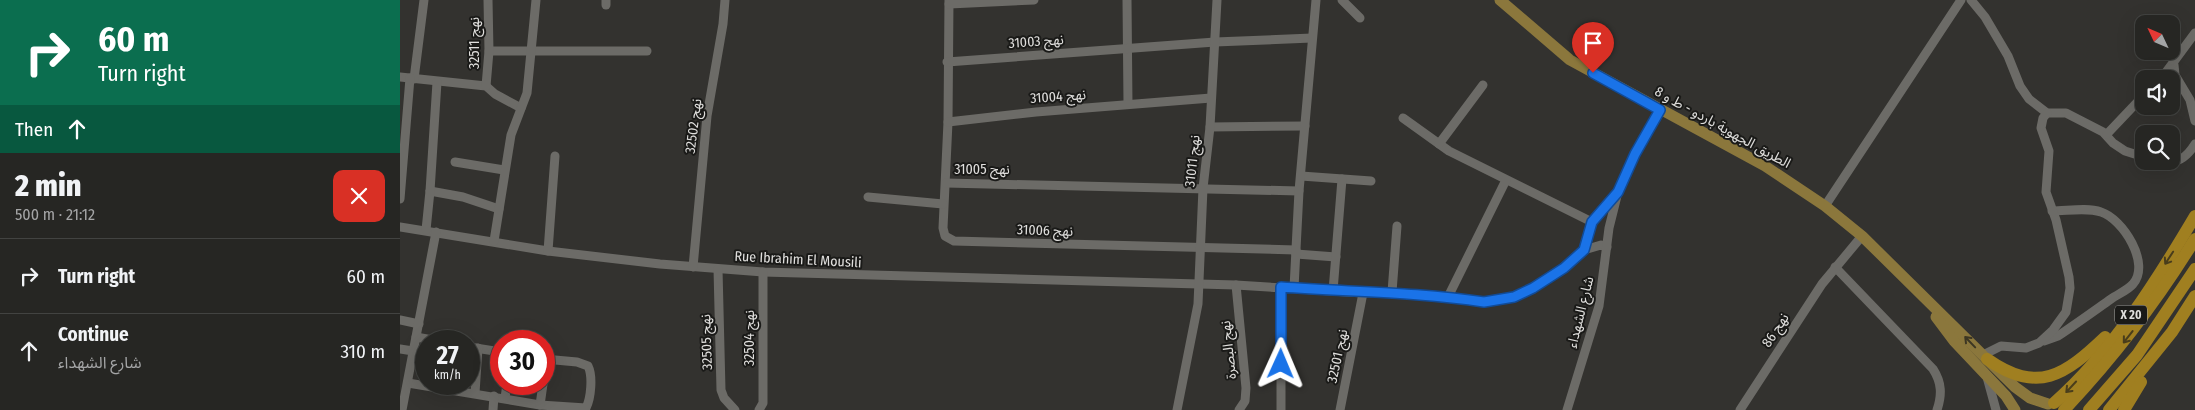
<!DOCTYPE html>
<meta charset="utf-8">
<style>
:root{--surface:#262623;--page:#323230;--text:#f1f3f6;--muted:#a4a5a6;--line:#424341}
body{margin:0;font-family:"Fira Sans Condensed","Noto Sans Arabic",sans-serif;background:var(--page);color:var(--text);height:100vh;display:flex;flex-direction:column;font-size:19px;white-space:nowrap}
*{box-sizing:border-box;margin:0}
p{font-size:16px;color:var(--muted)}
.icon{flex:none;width:28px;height:28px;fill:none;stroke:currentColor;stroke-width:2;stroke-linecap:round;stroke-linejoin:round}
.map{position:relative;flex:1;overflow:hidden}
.details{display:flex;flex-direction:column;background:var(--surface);width:400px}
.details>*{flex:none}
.hud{background:#0b6e4f;color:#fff;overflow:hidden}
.needle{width:32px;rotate:314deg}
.controls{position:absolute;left:1735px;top:15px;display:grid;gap:10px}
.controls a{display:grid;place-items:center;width:45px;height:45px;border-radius:10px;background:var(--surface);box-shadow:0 5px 20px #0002,0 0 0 1px var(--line);font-size:25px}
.speed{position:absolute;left:15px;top:330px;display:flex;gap:10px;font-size:25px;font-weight:700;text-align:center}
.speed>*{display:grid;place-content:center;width:65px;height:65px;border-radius:50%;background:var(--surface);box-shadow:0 5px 20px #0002,0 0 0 1px var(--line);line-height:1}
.speed small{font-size:12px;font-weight:400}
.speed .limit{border:8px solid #d22;background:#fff;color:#111}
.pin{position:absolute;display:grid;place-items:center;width:42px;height:42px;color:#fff;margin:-51px -21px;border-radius:50% 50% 50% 0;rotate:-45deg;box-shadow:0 0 5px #0007}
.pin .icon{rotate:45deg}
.me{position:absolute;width:55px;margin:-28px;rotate:1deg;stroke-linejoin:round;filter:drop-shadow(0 0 4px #0008)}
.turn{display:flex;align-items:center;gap:18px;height:105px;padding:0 15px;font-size:22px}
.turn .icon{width:65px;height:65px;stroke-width:2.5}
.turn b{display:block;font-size:35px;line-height:42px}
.then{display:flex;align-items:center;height:48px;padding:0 15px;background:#0003;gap:10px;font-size:19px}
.round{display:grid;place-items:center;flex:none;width:52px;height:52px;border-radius:10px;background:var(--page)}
.summary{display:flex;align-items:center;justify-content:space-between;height:85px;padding:0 15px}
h1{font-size:30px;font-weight:800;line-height:38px}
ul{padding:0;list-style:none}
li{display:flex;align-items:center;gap:15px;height:75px;padding:0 15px;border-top:1px solid var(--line)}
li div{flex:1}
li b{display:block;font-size:19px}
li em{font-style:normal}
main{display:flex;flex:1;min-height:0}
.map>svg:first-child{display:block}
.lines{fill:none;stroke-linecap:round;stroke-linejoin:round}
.minor{stroke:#6c6b67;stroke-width:9}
.major{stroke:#8b773c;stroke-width:11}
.highway{stroke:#a07f20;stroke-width:12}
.oneway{stroke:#493d1b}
.oneway2{stroke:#3c3623}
.route-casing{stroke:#114b97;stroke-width:12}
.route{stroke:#1a73e8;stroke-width:9}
.labels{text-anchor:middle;stroke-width:4;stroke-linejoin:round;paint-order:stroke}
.shield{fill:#1a1a18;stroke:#a5a4a2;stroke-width:1}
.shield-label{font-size:12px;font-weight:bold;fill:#e0dfdd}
.street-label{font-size:14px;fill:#e0dfdd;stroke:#1a1a18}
</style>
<main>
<section class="details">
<div class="hud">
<div class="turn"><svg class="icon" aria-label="right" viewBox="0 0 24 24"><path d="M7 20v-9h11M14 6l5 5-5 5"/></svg><div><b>60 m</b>Turn right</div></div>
<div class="then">Then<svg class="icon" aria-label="ahead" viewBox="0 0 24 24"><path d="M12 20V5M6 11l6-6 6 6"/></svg></div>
</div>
<div class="summary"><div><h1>2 min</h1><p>500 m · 21:12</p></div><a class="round" style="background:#d93025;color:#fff"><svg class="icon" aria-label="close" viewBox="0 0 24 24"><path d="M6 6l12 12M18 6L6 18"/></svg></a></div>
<ul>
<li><svg class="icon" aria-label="right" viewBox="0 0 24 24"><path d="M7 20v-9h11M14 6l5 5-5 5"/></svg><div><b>Turn right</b></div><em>60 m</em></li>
<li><svg class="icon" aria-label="ahead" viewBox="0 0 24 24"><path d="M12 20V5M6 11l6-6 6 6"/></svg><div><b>Continue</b><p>شارع الشهداء</p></div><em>310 m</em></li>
</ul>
</section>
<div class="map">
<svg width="1795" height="410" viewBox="0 0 1795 410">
<rect width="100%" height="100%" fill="#33322f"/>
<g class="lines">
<g class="minor">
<path d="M549,0L548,122L543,228L545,236L554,241L896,250"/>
<path d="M727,0L728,104"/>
<path d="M942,0L960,18"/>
<path d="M1571,0L1585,17L1608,56L1620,86L1629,99L1647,113H1666L1703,132L1713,143L1725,151L1744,157"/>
<path d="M549,4L634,0"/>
<path d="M206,5V0"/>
<path d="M89,51H247"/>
<path d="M547,62L815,42L912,38"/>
<path d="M1774,65L1775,75L1790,100L1795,121"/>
<path d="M0,77L86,86L95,94L121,108"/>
<path d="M14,79L24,0"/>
<path d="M1761,79L1795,33"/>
<path d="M86,86L89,51L88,0"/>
<path d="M1003,118L1049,151L1192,222"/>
<path d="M548,122L636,112L811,98"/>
<path d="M810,127L905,126"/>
<path d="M1707,134L1744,95"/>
<path d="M1039,144L1083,85"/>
<path d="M1761,161C1777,165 1787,157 1795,144"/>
<path d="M55,162L104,170"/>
<path d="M901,176L971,181"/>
<path d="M546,183L899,191"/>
<path d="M30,191L63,197L99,209"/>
<path d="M468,197L543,204"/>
<path d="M0,199L10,78"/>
<path d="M1425,206L1561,0"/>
<path d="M0,227L148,251L260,264L363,272L836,285L963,293L992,292L1084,302L1114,297L1133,288L1164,268L1184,250L1201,245L1207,247"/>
<path d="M26,230L30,191L37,82"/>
<path d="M94,241L111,135L127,93L136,0"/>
<path d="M1184,250L1192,222L1217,193"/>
<path d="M148,251L155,156"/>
<path d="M896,254L936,257"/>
<path d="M293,267L307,116L323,24L325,0"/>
<path d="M1435,267L1533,369C1542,383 1542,395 1537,410"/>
<path d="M318,269L321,390L324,398L335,410"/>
<path d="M836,285L846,388L845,401L839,410"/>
<path d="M894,288L899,191L916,0"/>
<path d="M933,291L942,179"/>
<path d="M992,292L997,226"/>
<path d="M1048,297L1106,180"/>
<path d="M0,320L19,324"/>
<path d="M16,337L38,341"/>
<path d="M1644,341L1658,336C1676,324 1694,311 1711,299C1718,294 1728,290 1733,284C1751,264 1723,219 1701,212C1687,207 1667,211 1652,211"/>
<path d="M69,347L101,352"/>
<path d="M0,349L13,351"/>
<path d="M1583,355L1601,346L1626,348L1639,343L1653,330L1666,312L1670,288L1669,277L1656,220L1646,192L1649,151L1641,128L1643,118L1647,113"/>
<path d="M144,375L146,359"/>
<path d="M1587,377L1596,410"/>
<path d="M8,383L140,405L186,408C191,398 193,376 188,366L177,362L144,359"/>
<path d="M75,393L78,348"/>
<path d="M105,398L107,384"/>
<path d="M140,405L143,384"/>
<path d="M2,410L36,232"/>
<path d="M93,410L94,396"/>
<path d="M359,410L363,403V272"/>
<path d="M777,410L798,304L803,188L810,127L817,0"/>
<path d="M881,410V287"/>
<path d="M940,410L963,293"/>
<path d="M1167,410L1199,306L1209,228L1218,192L1235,154L1260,111"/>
<path d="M1340,410L1422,284L1462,236"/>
</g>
<g class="major">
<path d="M1100,0L1170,60L1365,166L1425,206L1462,236L1615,387L1630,398L1648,404"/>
<path d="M1536,317L1554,341L1606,396L1615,410"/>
</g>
<g class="highway">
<path d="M1587,359C1638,395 1665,375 1705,337"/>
<path d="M1654,403C1712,352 1756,282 1795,216"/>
<path d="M1664,410C1714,357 1757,301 1795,239"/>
<path d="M1689,410L1737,355L1795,269"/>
<path d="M1709,410L1772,332L1795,296"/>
<path d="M1724,410L1741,382"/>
</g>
</g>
<defs><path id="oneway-shaft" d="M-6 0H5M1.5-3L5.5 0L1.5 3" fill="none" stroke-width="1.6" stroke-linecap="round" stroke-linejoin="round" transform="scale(1.25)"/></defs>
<g class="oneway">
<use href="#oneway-shaft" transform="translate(1769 258) rotate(123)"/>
<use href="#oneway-shaft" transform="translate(1728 337) rotate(128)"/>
<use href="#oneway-shaft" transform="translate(1671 387) rotate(133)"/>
</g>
<use class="oneway2" href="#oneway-shaft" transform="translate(1570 342) rotate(-134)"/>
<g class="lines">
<defs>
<path id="route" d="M881,364V287C949,292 1017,292 1084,302L1114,297L1133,288L1164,268L1184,250L1192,222L1218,192L1235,154L1260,110L1193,73"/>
</defs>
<use href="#route" class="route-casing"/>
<use href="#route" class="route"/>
</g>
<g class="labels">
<rect class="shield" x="1715" y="305.5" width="32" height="19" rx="4"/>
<g class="shield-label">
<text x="1731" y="319">X 20</text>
</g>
<g class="street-label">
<text transform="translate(636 41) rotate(-4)" y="5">نهج 31003</text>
<text transform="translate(74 43) rotate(-90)" y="5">نهج 32511</text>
<text transform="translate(658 96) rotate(-4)" y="5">نهج 31004</text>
<text transform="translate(293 126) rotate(-83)" y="5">نهج 32502</text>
<text transform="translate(1323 127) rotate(29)" y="5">الطريق الجهوية باردو - ط و 8</text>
<text transform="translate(792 161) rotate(-84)" y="5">نهج 31011</text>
<text x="582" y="174">نهج 31005</text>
<text transform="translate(645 230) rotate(2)" y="5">نهج 31006</text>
<text transform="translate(398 259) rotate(3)" y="5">Rue Ibrahim El Mousili</text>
<text transform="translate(1180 312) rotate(-76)" y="5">شارع الشهداء</text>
<text transform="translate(1375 330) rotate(-57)" y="5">نهج 86</text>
<text transform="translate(349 338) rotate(-90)" y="5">نهج 32504</text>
<text transform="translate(306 342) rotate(-92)" y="5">نهج 32505</text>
<text transform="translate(828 350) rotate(-96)" y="5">نهج البصرة</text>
<text transform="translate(937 356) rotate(-78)" y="5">نهج 32501</text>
</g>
</g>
</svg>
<div class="controls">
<a><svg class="needle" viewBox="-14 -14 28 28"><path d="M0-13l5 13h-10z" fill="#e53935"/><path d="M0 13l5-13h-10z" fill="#a4a5a6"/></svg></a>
<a><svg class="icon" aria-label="sound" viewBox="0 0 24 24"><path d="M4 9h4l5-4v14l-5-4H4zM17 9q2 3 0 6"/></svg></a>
<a><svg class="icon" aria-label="search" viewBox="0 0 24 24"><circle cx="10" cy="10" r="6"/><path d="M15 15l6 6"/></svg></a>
</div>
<div class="speed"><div>27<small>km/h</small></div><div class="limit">30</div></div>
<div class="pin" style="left:1193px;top:73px;background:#d93025"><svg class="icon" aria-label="arrive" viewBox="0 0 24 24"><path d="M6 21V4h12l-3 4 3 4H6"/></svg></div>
<svg class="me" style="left:881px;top:364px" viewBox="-20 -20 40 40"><path d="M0-17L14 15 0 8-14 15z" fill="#1a73e8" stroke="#fff" stroke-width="4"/></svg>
</div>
</main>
